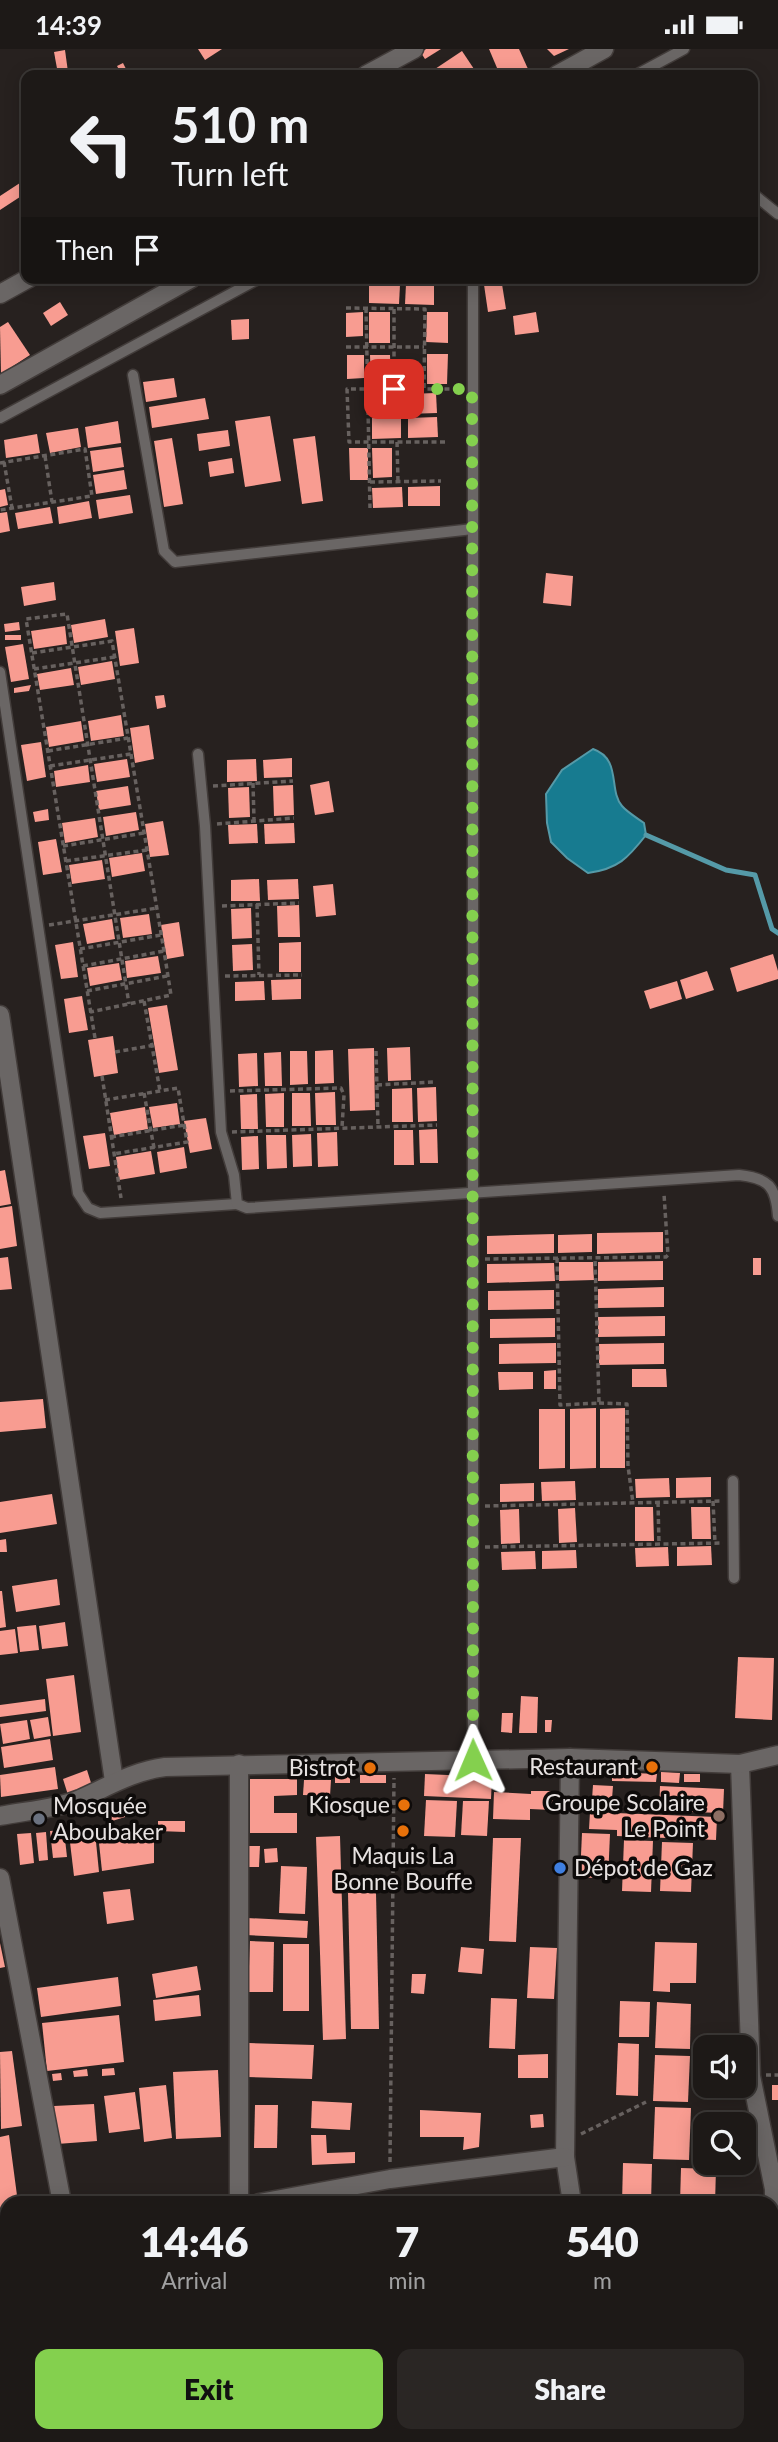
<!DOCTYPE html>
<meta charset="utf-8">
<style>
:root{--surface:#1d1917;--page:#2a2624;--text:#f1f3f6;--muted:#a0a0a1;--line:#3b3836;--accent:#84d04e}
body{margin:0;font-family:Lato,sans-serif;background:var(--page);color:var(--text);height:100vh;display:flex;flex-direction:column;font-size:26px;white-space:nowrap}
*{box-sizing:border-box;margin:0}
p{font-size:23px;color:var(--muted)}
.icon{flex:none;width:38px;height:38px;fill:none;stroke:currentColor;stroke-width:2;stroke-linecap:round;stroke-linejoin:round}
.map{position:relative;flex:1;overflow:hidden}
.side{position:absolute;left:0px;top:2147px;width:779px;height:247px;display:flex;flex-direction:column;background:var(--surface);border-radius:21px 21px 0 0;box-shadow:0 4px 18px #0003,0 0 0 2px var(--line)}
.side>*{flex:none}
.guide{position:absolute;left:21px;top:21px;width:737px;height:214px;border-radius:14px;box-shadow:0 4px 18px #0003,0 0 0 2px var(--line);background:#1d1917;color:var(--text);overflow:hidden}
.buttons{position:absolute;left:693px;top:1986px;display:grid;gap:14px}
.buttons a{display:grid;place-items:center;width:63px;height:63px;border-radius:14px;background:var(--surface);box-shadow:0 4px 18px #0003,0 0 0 2px var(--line);font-size:35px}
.pin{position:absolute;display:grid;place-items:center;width:60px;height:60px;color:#fff;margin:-30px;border-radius:14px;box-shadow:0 4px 10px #0006}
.me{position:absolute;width:77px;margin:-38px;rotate:359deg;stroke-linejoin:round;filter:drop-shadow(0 0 5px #0008)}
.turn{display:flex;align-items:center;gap:24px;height:147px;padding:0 35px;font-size:32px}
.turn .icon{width:91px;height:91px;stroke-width:2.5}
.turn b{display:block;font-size:49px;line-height:60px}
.then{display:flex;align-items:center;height:66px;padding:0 35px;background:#0003;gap:14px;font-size:26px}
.eta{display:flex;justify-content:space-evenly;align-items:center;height:119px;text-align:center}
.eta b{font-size:42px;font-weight:800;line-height:49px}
.cta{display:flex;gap:14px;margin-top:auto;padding:14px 35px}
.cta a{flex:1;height:80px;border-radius:14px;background:var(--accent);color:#111;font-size:28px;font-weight:800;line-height:80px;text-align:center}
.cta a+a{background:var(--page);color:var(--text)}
.status{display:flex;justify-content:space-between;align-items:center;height:49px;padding:0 35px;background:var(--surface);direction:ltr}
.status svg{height:19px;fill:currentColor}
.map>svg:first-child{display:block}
.water{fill:#177b90;stroke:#559aa8;stroke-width:2}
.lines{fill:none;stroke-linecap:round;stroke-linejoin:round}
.stream{stroke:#559aa8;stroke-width:5}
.building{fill:#f89c91}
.service-casing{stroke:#423c3a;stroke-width:13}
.minor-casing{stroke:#423c3a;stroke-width:21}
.path{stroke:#67615f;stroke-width:3.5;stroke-dasharray:5 3.5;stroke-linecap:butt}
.service{stroke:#6a6665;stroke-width:10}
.minor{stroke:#6a6665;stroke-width:18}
.route{stroke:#84d04e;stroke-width:12;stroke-dasharray:0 21.6}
.food-dot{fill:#e8710a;stroke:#0e0b0a;stroke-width:2.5}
.education-dot{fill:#8d6e63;stroke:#0e0b0a;stroke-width:2.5}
.worship-dot{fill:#6b7280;stroke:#0e0b0a;stroke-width:2.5}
.shop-dot{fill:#3f7fe0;stroke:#0e0b0a;stroke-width:2.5}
.labels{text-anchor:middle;stroke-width:7;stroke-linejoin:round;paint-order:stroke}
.poi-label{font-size:23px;fill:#e7e2e1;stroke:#0e0b0a;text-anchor:end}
</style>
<div class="status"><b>14:39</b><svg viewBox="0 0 49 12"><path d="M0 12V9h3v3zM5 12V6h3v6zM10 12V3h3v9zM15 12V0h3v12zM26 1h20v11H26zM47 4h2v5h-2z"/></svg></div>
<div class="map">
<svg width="778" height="2393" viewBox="0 0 778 2393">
<rect width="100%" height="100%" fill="#27211f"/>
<path class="water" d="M593,700C622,710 608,741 622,757C627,763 637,769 644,774L646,786C628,809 618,820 588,824L567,809L551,793L547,774L546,745L562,721Z"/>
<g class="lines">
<path class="stream" d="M646,786L726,821L755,826L772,880L778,884"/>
</g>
<g class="building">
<path d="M198,0H222L205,11Z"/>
<path d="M426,0H441L425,10L421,4Z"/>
<path d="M489,0H519L528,20L514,26H500Z"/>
<path d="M547,0H569L554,7Z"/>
<path d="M65,1L68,23L58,25L54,3Z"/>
<path d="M462,2L478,26H435L432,22Z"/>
<path d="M123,14L128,24L124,26H122L117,17Z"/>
<path d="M26,130V144L0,161V147Z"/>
<path d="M26,158V174L19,163Z"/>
<path d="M483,229H501L506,260L488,263Z"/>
<path d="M406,235H434V256L405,255Z"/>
<path d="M369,236H400L399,255L369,254Z"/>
<path d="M60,253L68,266L51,277L43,264Z"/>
<path d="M363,263V287L346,288V264Z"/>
<rect x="369" y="263" width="21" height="31"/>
<path d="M427,263H448V294L426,293Z"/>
<path d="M536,263L539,283L515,286L513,267Z"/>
<path d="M249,270V290L232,291L231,271Z"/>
<path d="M8,273L30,306L1,325L0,278Z"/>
<path d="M427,305H448L447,335H427Z"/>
<path d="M347,306H364V329L347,330Z"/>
<path d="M370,306H390L391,336H371Z"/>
<path d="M174,329L177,348L146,353L143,333Z"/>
<path d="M436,344L437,364L407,365V345Z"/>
<path d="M372,345H401L402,365L372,366Z"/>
<path d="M205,349L209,370L152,379L149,358Z"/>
<path d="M270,367L281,432L245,438L235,372Z"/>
<path d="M437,368L438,388L408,389V369Z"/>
<path d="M372,369H401V389L372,390Z"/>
<path d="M118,372L121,394L88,399L85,378Z"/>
<path d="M78,379L81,398L50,404L46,384Z"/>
<path d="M228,381L230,397L199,402L197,385Z"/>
<path d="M37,385L40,404L6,409L4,391Z"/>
<path d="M315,387L323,452L302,455L293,390Z"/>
<path d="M172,389L183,455L164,458L154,392Z"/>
<path d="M121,398L124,418L93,423L90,402Z"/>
<path d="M349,399H368V431H350Z"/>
<path d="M372,399H392V428L373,429Z"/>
<path d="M232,409L234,424L210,428L208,413Z"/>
<path d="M124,421L127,440L96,445L93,426Z"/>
<path d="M440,437V457H408V438Z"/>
<path d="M402,438L403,458L373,459L372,439Z"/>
<path d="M5,440L8,456L0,458V441Z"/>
<path d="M130,446L133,464L99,470L96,451Z"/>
<path d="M89,452L92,469L59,475L57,458Z"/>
<path d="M50,458L53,474L18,480L15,464Z"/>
<path d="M7,463L10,482L0,484V464Z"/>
<path d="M546,524L573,527L571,557L543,554Z"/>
<path d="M54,533L56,551L24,557L21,538Z"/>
<path d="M105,570L108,588L74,594L71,576Z"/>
<path d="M19,573L20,581L5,583L4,575Z"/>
<path d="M65,577L67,595L34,600L31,582Z"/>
<path d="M134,579L139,614L120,617L115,582Z"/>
<rect x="5" y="586" width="16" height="5"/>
<path d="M23,595L29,630L11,633L5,598Z"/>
<path d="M112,612L115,630L81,636L78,618Z"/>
<path d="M71,619L74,636L40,641L37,625Z"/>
<path d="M31,636L29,642L14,644V639Z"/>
<path d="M164,646L166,658L157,660L155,647Z"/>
<path d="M121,666L124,687L91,692L88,672Z"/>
<path d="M81,672L84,692L49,698L46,678Z"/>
<path d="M149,676L154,710L135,714L130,679Z"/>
<path d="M41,693L46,728L27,732L21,696Z"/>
<path d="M292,709V728L264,729L263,711Z"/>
<path d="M127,710L130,728L97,733L94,715Z"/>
<path d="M256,710L257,732L227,733V711Z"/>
<path d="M88,716L90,733L56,738L54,722Z"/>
<path d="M329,732L334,763L315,766L310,736Z"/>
<path d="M293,736L294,766L274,767L273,737Z"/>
<path d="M128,737L131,756L99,761L96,742Z"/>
<path d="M249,738L250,768L229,769L228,739Z"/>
<path d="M48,760L49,771L35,773L33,763Z"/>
<path d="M136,763L139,781L106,787L103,768Z"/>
<path d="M95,769L98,788L65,794L62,774Z"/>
<path d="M163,772L169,806L150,808L145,775Z"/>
<path d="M294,774L295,794L265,795L264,775Z"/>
<path d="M257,775L258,794L229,795L228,776Z"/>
<path d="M56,790L62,823L43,826L38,793Z"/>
<path d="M142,804L145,822L112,828L109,809Z"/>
<path d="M102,811L105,830L72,835L69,816Z"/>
<path d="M259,830L260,852H231V831Z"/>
<path d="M298,830L299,850L268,851L267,831Z"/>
<path d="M333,835L336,866L316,868L313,837Z"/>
<path d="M299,856L300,888H278L277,857Z"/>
<path d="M251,859L252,889L232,890L231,860Z"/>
<path d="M149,865L152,885L123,889L120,869Z"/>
<path d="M112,870L115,890L87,895L83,875Z"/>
<path d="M179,873L184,907L167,910L161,876Z"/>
<path d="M73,893L78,928L61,930L55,896Z"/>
<path d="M301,893V923H279V894Z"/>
<path d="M252,895L253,921L233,922L232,896Z"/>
<path d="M773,905L778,922V930L737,943L730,919Z"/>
<path d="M158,907L161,924L127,929L125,912Z"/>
<path d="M119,914L122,931L90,937L87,919Z"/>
<path d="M707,922L714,941L686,950L680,931Z"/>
<path d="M301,930V950L272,951L271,931Z"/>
<path d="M264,932L265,951L235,952V933Z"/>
<path d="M677,932L682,950L650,960L644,942Z"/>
<path d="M82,947L88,981L69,984L64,950Z"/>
<path d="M167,956L178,1021L159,1024L148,959Z"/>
<path d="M113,987L118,1024L94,1028L88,991Z"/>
<path d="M410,998L411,1031L388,1032L387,999Z"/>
<path d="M374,999L375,1061L350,1062L348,1000Z"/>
<path d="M333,1001L334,1034L315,1035V1002Z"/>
<path d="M290,1002H307L308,1035L290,1036Z"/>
<path d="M281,1003L282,1037H265L264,1004Z"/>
<path d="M257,1004L258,1037L239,1038L238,1005Z"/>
<path d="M436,1038L437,1072L418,1073L417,1039Z"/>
<path d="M412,1039L413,1073H392V1040Z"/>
<path d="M335,1043L336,1076H316L315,1044Z"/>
<path d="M284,1044V1078H266L265,1045Z"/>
<path d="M292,1044H310L311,1077H292Z"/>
<path d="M257,1045L258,1080H241L240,1046Z"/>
<path d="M177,1054L180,1075L153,1079L149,1058Z"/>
<path d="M145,1058L148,1080L114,1086L110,1064Z"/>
<path d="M206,1069L212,1100L190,1104L184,1072Z"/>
<path d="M437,1080L438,1114H420L419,1081Z"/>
<path d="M394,1081H413L414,1116H394Z"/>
<path d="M337,1083L338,1117L318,1118L317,1084Z"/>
<path d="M105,1084L110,1117L89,1120L83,1087Z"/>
<path d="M311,1085L312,1117L293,1118L292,1086Z"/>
<path d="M266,1086H286L287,1119L267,1120Z"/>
<path d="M258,1087L259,1120L242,1121L241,1088Z"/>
<path d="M184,1098L187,1119L160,1124L157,1103Z"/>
<path d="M151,1102L155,1125L119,1131L116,1108Z"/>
<path d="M5,1121L11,1155L0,1157V1122Z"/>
<path d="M12,1157L17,1197L0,1200V1159Z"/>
<path d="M663,1183V1203L597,1205V1184Z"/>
<path d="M554,1185V1204L487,1205V1187Z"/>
<path d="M592,1185V1203L558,1204V1186Z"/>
<path d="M8,1208L12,1240L0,1241V1209Z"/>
<rect x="753" y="1209" width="8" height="17"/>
<path d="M663,1212V1231L598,1232V1213Z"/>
<path d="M559,1213H593L594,1231L559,1232Z"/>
<path d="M554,1214L555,1232L487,1234V1215Z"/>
<path d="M664,1238V1258L598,1259V1240Z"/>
<path d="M554,1241V1260L488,1261V1242Z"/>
<path d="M665,1267V1287L598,1288V1268Z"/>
<path d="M555,1269V1288L490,1289V1270Z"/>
<path d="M556,1294V1314L499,1315V1295Z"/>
<path d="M664,1294V1315L599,1316V1295Z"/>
<path d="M632,1320H666L667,1338H632Z"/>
<path d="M556,1321V1340H544V1322Z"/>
<path d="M498,1323H533V1340L499,1341Z"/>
<path d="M43,1350L46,1379L0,1383V1353Z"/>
<path d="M596,1359V1419L570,1420V1360Z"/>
<path d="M625,1359V1419H600V1360Z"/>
<path d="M539,1360H565V1419L539,1420Z"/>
<path d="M711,1428V1448L676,1449V1429Z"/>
<path d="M669,1429L670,1448L636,1449L635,1430Z"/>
<path d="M575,1432L576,1451L542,1452L541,1433Z"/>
<path d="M534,1434V1452L500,1453V1435Z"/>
<path d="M52,1445L57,1475L0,1484V1453Z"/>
<path d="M635,1458H653L654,1492H635Z"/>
<path d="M691,1458H710L711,1490H692Z"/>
<path d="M575,1459L577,1493L559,1494L558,1460Z"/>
<path d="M519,1460L520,1494L501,1495L500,1461Z"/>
<path d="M6,1490L7,1503H0V1491Z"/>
<path d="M711,1497L712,1516L677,1517V1498Z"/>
<path d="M668,1498L669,1517L636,1518L635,1499Z"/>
<path d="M576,1501L577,1519L542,1520V1502Z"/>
<path d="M535,1502L536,1520L502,1521L501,1503Z"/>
<path d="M57,1530L60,1556L16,1563L12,1537Z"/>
<path d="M0,1542H2L6,1578L0,1579Z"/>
<path d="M65,1573L68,1597L42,1600L39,1577Z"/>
<path d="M36,1576L39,1601L20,1603L17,1578Z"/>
<path d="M15,1580L18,1604L0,1606V1582Z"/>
<path d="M738,1608L774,1609L772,1671L735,1669Z"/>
<path d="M74,1626L81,1683L53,1687L46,1630Z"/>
<path d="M521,1647L538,1648L537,1684H519Z"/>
<path d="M45,1650L46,1662L0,1668V1656Z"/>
<path d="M502,1664H513L512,1684L501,1683Z"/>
<path d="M48,1668L51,1687L34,1690L30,1671Z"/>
<path d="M27,1671L30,1690L3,1695L0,1675Z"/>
<path d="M545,1671H552L551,1683H545Z"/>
<path d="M50,1690L53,1711L4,1719L1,1698Z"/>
<path d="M55,1718L58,1740L1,1748L0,1726Z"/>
<path d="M87,1721L92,1737L68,1746L63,1730Z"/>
<path d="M612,1723L657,1725L656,1733L612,1732Z"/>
<path d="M661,1723L680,1724L679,1734L661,1733Z"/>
<path d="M425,1725L492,1728L491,1750L424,1747Z"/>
<rect x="684" y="1725" width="16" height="8"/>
<rect x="335" y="1726" width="15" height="8"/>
<rect x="360" y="1726" width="26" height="8"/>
<path d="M250,1730H297V1746L274,1747V1764H297V1784H250Z"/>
<path d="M304,1731H331L330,1747L303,1746Z"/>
<path d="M593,1736L613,1737L612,1750H592Z"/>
<path d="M660,1737L724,1740L723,1764L659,1762Z"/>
<path d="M531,1742H553L552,1761L530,1760V1771L493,1770L494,1743L531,1745Z"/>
<path d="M426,1751L457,1752L455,1788L424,1787Z"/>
<path d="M463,1752H489L487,1787L461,1786Z"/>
<path d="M123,1760L125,1768L109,1773L107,1765Z"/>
<path d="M590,1763L717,1768L716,1791L617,1787V1781L589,1780Z"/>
<path d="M158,1772H185V1783L158,1782Z"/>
<path d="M64,1781L67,1808L53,1809L50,1782Z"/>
<path d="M46,1783L48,1811L39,1812L36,1784Z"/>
<path d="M95,1783L99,1823L74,1827L69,1785Z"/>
<path d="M31,1784L34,1814L20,1816L17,1785Z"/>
<path d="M582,1784L610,1785L608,1830L580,1828Z"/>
<path d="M154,1786V1814L102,1822L99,1794Z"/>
<path d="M340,1787L346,1990L323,1991L316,1788Z"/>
<path d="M493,1789H521L516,1893L489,1892Z"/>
<path d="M624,1791L653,1792L651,1843L622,1842Z"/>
<path d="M662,1793L693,1794L691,1843L660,1842Z"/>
<path d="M246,1797H260L259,1818H245Z"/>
<path d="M277,1799L278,1813L265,1814L264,1800Z"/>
<path d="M281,1817L307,1818L305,1865L279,1864Z"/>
<path d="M130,1840L134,1871L107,1875L103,1843Z"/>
<path d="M348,1844H376L379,1980H351Z"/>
<path d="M247,1869L308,1872L307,1889L246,1886Z"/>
<path d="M250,1892L274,1893L273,1943H248Z"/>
<path d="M655,1893L697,1894L696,1934H670V1943L653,1942Z"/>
<path d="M0,1894L5,1918L0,1919Z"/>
<rect x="283" y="1895" width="26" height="67"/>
<path d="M461,1898L484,1900L482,1925L458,1923Z"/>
<path d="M530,1898L557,1899L554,1950L527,1949Z"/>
<path d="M197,1917L201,1941L156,1949L152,1925Z"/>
<path d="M412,1925H426L424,1945L411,1944Z"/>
<path d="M118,1928L121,1957L41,1968L37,1939Z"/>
<path d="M199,1946L201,1967L155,1972L153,1951Z"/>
<path d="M491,1949L517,1950L515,2000L489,1999Z"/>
<path d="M620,1952L650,1953L649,1988H619Z"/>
<path d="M657,1953L691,1955L690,2000L655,1999Z"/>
<path d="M119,1966L124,2013L47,2022L42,1974Z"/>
<path d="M249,1994L314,1996L312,2030L247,2028Z"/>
<path d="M618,1994L639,1995L638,2047L616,2046Z"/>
<path d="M12,2002L22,2077L1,2080L0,2003Z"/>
<path d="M548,2005V2029H518V2006Z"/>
<path d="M655,2006L690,2007L688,2053L653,2052Z"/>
<path d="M114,2019L115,2026L102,2027V2020Z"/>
<path d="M87,2020L88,2027L74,2028L73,2022Z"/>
<path d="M218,2021L221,2088L176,2090L173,2023Z"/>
<path d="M61,2024L62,2031L53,2032L52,2025Z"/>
<path d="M166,2036L172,2089L144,2093L139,2039Z"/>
<rect x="772" y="2036" width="6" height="15"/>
<path d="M135,2043L140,2080L109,2084L104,2047Z"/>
<path d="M312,2052L352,2054L350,2081L311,2079Z"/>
<path d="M94,2055L97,2092L57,2095L54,2057Z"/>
<path d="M255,2056H278L277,2099H254Z"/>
<path d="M655,2058L691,2059L689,2111L653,2110Z"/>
<path d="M420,2061L481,2064L479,2098L463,2101L464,2088H420Z"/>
<path d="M543,2065L544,2078L531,2079L530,2066Z"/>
<path d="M9,2086L18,2154H7V2162L0,2163V2088Z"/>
<path d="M311,2086H326L327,2104L355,2103V2114L312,2116Z"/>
<path d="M623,2114L652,2115L651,2154H622Z"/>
<path d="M681,2119L716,2120L715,2154H680Z"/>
<path d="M441,2147L442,2154H392V2152Z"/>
<rect x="772" y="2288" width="6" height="94"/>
<path d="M33,2387H72L73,2393H34Z"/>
<rect x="102" y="2387" width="85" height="6"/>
<path d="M413,2387H427L428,2393H414Z"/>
<rect x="446" y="2387" width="33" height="6"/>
<path d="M500,2387H531L532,2393H501Z"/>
<path d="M560,2387H589L590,2393H561Z"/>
<path d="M627,2387H655L656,2392L628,2393Z"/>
<path d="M394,2389V2393H375V2391Z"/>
</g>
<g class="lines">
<defs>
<g id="service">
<path d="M636,26L684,0"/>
<path d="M752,144L778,165"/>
<path d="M473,229V1711"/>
<path d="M133,326L164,502L175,513L473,480"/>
<path d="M0,369L260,229"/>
<path d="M0,623L78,1144L88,1159L100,1164L237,1155"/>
<path d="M198,705L205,777L221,1083L234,1126L237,1155L247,1159L739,1126C769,1129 776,1138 778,1167"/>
<path d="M733,1432L734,1529"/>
</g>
<g id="minor">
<path d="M366,26L414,0"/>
<path d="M557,26L604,0"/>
<path d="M0,245L29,229"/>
<path d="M0,336L192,229"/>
<path d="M0,966L114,1732"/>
<path d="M570,1709L565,2108L572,2154"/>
<path d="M740,1715L751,2027L774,2140V2177L772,2190"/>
<path d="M0,1767C25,1762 56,1760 80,1750C109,1737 134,1722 165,1718L570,1709L740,1715L778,1706"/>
<path d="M0,1829L62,2154"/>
<path d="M239,2154V1715"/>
<path d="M259,2154L390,2130L565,2108"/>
<path d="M0,2186L7,2184"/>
<path d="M772,2275L778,2274"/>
<path d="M0,2295L7,2343"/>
<path d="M13,2387L14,2393"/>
<path d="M210,2387V2393"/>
<path d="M606,2387L607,2393"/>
</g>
</defs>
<use href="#service" class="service-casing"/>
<use href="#minor" class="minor-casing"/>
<g class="path">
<path d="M346,259L425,260L424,340"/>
<path d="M366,259L370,459"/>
<path d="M394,260V340"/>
<path d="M346,298H424"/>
<path d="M397,393L398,433"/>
<path d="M445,393H349L347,340H459"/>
<path d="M45,407L52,453"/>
<path d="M4,413L12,459"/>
<path d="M0,414L85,400L92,447L0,461"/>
<path d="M370,433L441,432"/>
<path d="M32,604L112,592L164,902L171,946L90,963"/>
<path d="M34,620L115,608"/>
<path d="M48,702L128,689"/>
<path d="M50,717L131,705"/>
<path d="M253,734L254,771"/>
<path d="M213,737L293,732"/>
<path d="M217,775L294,769"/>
<path d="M63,797L144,784"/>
<path d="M66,812L147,801"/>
<path d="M257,855L259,926"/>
<path d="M222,857L299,854"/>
<path d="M49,876L157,859"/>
<path d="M80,900L161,886"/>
<path d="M83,917L164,902"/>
<path d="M225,927L302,926"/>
<path d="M87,942L167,927"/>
<path d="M144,952L160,1042"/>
<path d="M95,989L26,570L67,565L129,955"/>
<path d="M376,1002L378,1077"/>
<path d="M115,1003L155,996"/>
<path d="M102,1027L121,1149"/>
<path d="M377,1036L434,1033"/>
<path d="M230,1042L341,1039L344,1046L342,1078"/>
<path d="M144,1044L154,1099"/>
<path d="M105,1051L178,1039L187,1093L113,1105"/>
<path d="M232,1083L437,1076"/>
<path d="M111,1088L184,1076"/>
<path d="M557,1209L560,1356L599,1354L595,1209"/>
<path d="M485,1210L666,1208L668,1206L664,1145"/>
<path d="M599,1354L627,1355L628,1417L633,1454"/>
<path d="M713,1452L715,1494"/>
<path d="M658,1453L659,1495"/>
<path d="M485,1457L722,1452"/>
<path d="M485,1498L723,1494"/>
<path d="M766,2026H778"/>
<path d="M581,2085L646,2053"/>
<path d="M390,2113L394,1729"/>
</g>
<use href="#service" class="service"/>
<use href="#minor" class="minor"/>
</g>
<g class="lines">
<path class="route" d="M394,340H472L473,1711"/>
</g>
<g class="food-dot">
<circle cx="652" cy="1718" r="7"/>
<circle cx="370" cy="1719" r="7"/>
<circle cx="404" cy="1756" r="7"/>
<circle cx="403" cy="1782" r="7"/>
</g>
<circle class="education-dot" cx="719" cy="1767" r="7"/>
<circle class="worship-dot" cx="39" cy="1770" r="7"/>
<circle class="shop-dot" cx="560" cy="1819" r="7"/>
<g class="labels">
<g class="poi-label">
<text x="638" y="1726">Restaurant</text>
<text x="356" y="1727">Bistrot</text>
<text x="705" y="1762">Groupe Scolaire<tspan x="705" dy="26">Le Point</tspan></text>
<text x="390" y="1764">Kiosque</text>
<text x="53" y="1765" text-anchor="start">Mosquée<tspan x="53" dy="26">Aboubaker</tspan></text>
<text x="403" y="1815" text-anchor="middle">Maquis La<tspan x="403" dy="26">Bonne Bouffe</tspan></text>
<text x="574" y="1827" text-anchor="start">Dépot de Gaz</text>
</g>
</g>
</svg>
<div class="buttons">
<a><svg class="icon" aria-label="sound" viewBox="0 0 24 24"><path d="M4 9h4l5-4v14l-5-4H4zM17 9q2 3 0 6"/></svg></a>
<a><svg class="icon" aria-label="search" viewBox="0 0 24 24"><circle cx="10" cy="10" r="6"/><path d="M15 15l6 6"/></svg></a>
</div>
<div class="pin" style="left:394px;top:340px;background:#d93025"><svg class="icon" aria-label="arrive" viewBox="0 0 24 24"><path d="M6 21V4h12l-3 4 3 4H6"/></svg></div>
<svg class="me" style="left:473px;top:1711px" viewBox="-20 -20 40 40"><path d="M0-17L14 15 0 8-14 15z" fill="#84d04e" stroke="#fff" stroke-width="4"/></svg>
<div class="guide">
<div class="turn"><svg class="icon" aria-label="left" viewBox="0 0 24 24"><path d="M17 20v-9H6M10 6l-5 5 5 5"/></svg><div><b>510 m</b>Turn left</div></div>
<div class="then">Then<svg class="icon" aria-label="arrive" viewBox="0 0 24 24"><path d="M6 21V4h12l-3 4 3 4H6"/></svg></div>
</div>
<section class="side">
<div class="eta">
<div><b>14:46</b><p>Arrival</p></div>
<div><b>7</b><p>min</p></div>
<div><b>540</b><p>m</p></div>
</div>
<div class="cta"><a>Exit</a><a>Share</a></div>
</section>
</div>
